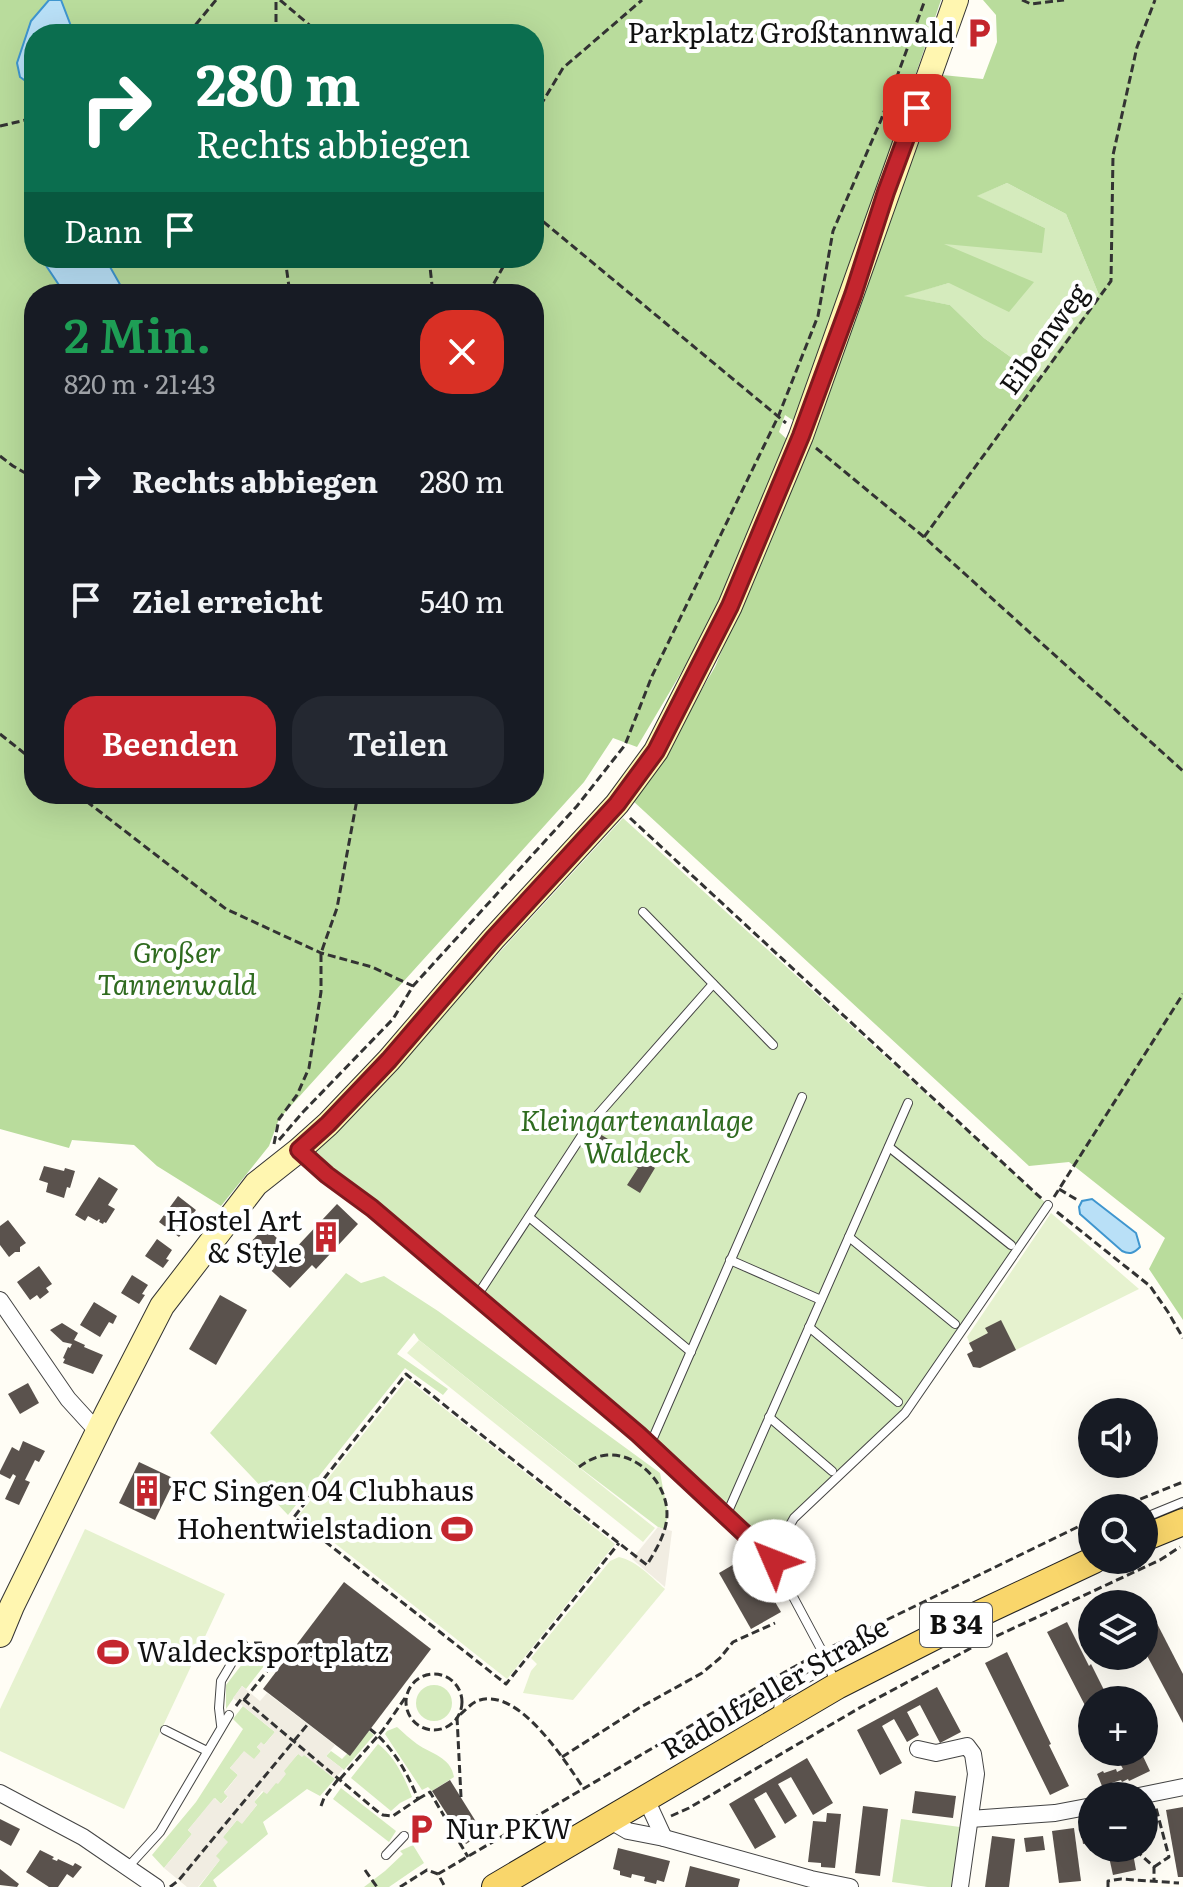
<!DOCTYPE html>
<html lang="de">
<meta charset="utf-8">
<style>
:root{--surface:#171b24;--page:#242831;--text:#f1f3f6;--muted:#9ea1a6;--accent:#c4262e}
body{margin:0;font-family:Literata,serif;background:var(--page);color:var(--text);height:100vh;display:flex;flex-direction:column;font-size:30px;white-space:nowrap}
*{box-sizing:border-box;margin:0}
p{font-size:26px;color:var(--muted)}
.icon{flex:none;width:44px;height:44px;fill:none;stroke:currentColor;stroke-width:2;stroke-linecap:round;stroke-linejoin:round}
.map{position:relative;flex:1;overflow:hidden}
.side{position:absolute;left:24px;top:284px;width:520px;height:520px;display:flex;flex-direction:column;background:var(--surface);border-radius:32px;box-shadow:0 8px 32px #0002}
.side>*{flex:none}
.hud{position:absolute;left:24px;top:24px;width:520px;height:244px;border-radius:32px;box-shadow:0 8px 32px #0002;background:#0b6e4f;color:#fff;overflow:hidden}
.fabs{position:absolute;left:1078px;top:1398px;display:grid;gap:16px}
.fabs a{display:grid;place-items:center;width:80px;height:80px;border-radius:50%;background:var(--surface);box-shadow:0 8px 32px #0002;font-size:40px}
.pin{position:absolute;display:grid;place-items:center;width:68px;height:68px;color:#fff;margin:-34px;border-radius:16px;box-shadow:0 4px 12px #0006}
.me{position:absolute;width:88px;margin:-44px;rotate:314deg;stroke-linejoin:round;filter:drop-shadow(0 0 6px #0008)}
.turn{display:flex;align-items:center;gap:28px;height:168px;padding:0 40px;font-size:36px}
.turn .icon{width:104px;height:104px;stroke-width:2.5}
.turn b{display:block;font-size:56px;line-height:68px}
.then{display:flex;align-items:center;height:76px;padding:0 40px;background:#0003;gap:16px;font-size:30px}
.round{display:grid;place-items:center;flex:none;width:84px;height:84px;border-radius:32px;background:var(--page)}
.head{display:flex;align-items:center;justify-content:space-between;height:136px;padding:0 40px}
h1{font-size:48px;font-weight:600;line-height:60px;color:#1e9e55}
.cta{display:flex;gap:16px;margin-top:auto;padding:16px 40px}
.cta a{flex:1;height:92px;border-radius:32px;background:var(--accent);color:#fff;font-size:32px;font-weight:600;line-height:92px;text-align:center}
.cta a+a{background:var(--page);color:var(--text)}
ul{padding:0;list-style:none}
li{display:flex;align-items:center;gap:24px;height:120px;padding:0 40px}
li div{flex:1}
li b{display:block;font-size:30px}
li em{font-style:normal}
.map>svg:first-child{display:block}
.green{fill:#d5ebbd}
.forest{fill:#b9dc9c;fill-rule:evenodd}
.pitch{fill:#e6f2cf}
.plaza{fill:#f1ede2}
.water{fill:#b9e0f7;stroke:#3f96cf;stroke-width:2}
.building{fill:#5a524d}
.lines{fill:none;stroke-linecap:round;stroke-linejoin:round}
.service-casing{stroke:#444;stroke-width:10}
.minor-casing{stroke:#444;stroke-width:18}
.secondary-casing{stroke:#333;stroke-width:26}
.primary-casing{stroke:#222;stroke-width:28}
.path{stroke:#333;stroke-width:3;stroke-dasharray:8 4;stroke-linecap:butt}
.service{stroke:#fff;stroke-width:8}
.minor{stroke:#fff;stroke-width:16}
.secondary{stroke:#fff6b0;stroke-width:24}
.primary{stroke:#f9d66b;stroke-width:26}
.route-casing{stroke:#7f191e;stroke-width:20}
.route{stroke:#c4262e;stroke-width:14}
.labels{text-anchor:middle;stroke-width:8;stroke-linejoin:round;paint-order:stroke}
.shield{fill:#fff;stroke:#585858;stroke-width:2}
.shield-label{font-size:26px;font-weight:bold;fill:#111}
.poi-label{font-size:28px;fill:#111;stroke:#fff;text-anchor:end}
.street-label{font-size:28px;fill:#111;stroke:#fff}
.park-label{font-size:28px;font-style:italic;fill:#2f6b1f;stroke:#fff}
</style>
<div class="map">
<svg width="1183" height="1887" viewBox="0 0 1183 1887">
<rect width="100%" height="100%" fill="#fffdf5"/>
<g class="green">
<path d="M1007,183L1066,214L1099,295L1056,352L1040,378L984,338L950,305L901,296L949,283L940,243L1045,228L976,196Z"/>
<path d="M623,818L1048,1205L905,1413L791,1519L778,1533L750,1539L638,1434L327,1175L315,1153Z"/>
<path d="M346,1273L361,1283L384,1276L438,1311L660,1473L668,1513L665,1530L658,1527L579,1467L419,1340L414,1333L397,1354L448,1389L443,1395L405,1368L288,1515L210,1433Z"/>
<path d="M257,1649L270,1658L246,1689L242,1686L226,1709V1685L250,1654Z"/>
<circle cx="434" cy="1703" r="18"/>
<path d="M243,1706L275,1732L264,1745L261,1743L257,1747L261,1751L254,1760L244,1752L230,1768L238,1775L224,1792L228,1796L221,1804L215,1798L188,1830L192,1834L164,1868L152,1855L196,1802L243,1729L233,1719Z"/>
<path d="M397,1727C404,1733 410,1739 417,1744C431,1754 451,1757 454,1777L432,1791L428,1787L422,1790L385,1734L387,1731Z"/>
<path d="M369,1731L374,1735L344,1770L326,1756L331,1751L342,1759Z"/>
<path d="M378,1744C395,1757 405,1778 412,1797L400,1803L391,1811L351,1778Z"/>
<path d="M298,1754H304L335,1779L320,1796L307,1789L263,1822L268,1834L213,1880L217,1887H199L219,1861L215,1857L223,1837L237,1820L242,1823L257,1805L254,1802Z"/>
<path d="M341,1788L396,1831L389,1842L333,1799Z"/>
<path d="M901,1819L960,1827L952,1887H928L892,1882Z"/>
<path d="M413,1845L424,1863L389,1887H364L385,1871L403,1854L400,1851Z"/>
</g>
<g class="forest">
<path d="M0,0H49L31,21L20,77L34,87V258H41L65,294H34V794H534V294H123L122,288L105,258H534V34H74L61,0H941L797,423L785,415L779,432L791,443L739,558L694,651L637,747L613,738L584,782L279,1119L269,1146L221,1206L157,1166L134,1145L72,1140L69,1148L0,1129Z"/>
<path d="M983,0H1183V1320L1149,1269L1165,1238L1069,1162L1029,1166L632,800L655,769L715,667L806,449L931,91L942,75L983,79L997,42L996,15ZM1007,183L1066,214L1099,295L1056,352L1040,378L984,338L950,305L904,296L949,283L1009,312L1034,282L944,244L1042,253L1045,228L977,196Z"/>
</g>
<g class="pitch">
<path d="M1051,1213L1139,1289L980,1368L967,1337Z"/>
<path d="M419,1340L655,1528L643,1542L407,1353Z"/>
<path d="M407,1379L615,1544L507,1679L299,1515Z"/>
<path d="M85,1529L225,1594L124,1809L0,1751V1709Z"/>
<path d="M619,1557C637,1561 651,1577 665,1589L573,1700L523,1693L531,1671L537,1664L531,1658L610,1561Z"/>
</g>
<g class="plaza">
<path d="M658,1527L672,1531L665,1587L632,1559Z"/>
<path d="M242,1686L260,1701L267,1693L335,1745L326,1756L343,1769L335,1779L304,1755L302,1757L298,1754L284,1771L286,1774L278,1784L276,1783L267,1794L262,1791L254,1802L257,1805L242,1824L237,1820L223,1837L228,1842L216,1856L220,1860L198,1887H187L164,1868L192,1834L188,1830L214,1798L221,1804L228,1797L224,1793L238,1775L230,1768L244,1751L254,1759L261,1751L257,1747L261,1742L264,1745L275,1732L233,1698Z"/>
</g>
<g class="water">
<path d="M49,0H61L74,34H34V87L20,77L17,63L31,21Z"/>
<path d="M41,258H105L122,288L123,294H65Z"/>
<path d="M1092,1199L1136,1233L1140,1247C1134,1253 1130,1255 1122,1251L1080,1214L1079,1207L1082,1201Z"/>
</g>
<g class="building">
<path d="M595,1131L655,1168L640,1193L627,1185L638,1168L591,1138Z"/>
<path d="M44,1166L64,1171L65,1168L75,1171L70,1188L67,1187L64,1198L46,1192L48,1183L39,1180Z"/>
<path d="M99,1177L118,1189L108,1205L115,1209L106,1223L104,1222L103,1224L99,1222L100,1220L99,1219L97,1221L88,1216L85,1221L75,1215Z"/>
<path d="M178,1196L196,1210L185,1224L188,1226L179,1237L159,1222Z"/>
<path d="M337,1204L358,1224L316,1269L312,1265L290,1288L246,1247L265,1227L292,1252Z"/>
<path d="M8,1220L26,1243L20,1247V1252H15L9,1257L0,1245V1226Z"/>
<path d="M157,1239L172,1250L166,1259L169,1260L163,1268L145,1256Z"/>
<path d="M39,1266L52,1284L46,1288L49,1292L40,1299L37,1295L30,1300L17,1282Z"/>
<path d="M132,1275L148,1285L142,1294L145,1295L139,1304L121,1293Z"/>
<path d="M220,1295L247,1310L216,1365L189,1349Z"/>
<path d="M94,1302L117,1316L113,1324L109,1322L100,1337L80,1325Z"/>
<path d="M1001,1320L1016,1350L980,1368L973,1367L967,1354L973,1351L969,1343L988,1333L985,1328Z"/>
<path d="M62,1323L78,1333L74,1340L85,1345L84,1347L103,1355L93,1374L63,1363L65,1359L63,1358L68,1347L70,1348L72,1344L63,1342L50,1330Z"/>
<path d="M28,1383L39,1403L20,1414L8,1394Z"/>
<path d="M23,1441L45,1451L39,1462L35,1460L25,1480L30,1482L19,1505L5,1499L16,1476L13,1474L10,1479L0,1474V1471L12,1447L19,1451Z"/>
<path d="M139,1462L175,1479L155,1520L119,1503Z"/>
<path d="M748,1556L781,1612L751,1629L719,1573Z"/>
<path d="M344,1582L431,1649L350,1756L263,1689Z"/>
<path d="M1148,1606L1183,1674V1723L1144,1650V1608Z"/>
<path d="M1067,1622L1089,1666L1091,1664L1109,1700H1092V1719L1047,1632Z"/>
<path d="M1007,1652L1051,1744L1049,1745L1069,1786L1050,1795L985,1663Z"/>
<path d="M937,1687L961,1732L940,1743L920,1705L907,1712L919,1735L907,1742L894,1719L882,1726L902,1763L880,1775L857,1730Z"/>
<path d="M1114,1752H1141L1150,1771L1129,1781L1128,1779L1122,1782L1121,1780L1102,1786L1097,1774L1103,1771L1104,1773L1116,1769L1117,1772L1123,1769Z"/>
<path d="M807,1758L833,1803L813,1815L791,1777L778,1784L797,1816L785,1824L766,1792L754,1799L776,1837L755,1849L729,1804Z"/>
<path d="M450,1780L483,1833L466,1844L432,1791Z"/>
<path d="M915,1791L956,1796L953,1818L912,1813Z"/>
<path d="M863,1806L888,1809L880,1876L855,1873Z"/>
<path d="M1183,1807V1877H1178L1166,1810Z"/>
<path d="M827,1813L841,1814L835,1868L821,1867V1863L808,1862L813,1821L826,1822Z"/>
<path d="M1155,1816L1157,1830L1144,1832V1818Z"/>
<path d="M0,1819L20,1829L11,1846L0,1840Z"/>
<path d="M1074,1828L1081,1881L1059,1883L1052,1831Z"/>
<path d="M1092,1828V1842L1083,1844L1081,1830Z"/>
<path d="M992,1836L1015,1839L1009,1887H985Z"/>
<path d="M1043,1836L1045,1850L1026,1852L1024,1838Z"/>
<path d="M618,1848L670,1861L664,1882L657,1880L656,1884L644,1881L645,1877L632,1874L631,1878L620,1875V1871L613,1869Z"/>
<path d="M1107,1848H1132L1136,1870L1113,1875Z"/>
<path d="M40,1850L54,1857L52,1859L57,1861L58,1859L73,1866L75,1863L82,1867L73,1878L67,1874L58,1887H49L26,1872Z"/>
<path d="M690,1866L740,1879L738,1887H685Z"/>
<path d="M0,1869L19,1884L17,1887L0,1885Z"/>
</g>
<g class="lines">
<defs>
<g id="service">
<path d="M643,912L773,1045"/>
<path d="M889,1147L1011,1245"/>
<path d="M300,1151L327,1175L372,1208L638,1434L774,1561L822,1651L835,1682"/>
<path d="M529,1217L691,1352"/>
<path d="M849,1237L955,1324"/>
<path d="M730,1260L821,1300"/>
<path d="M477,1296L588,1126L713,984"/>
<path d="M809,1327L898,1402"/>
<path d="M769,1417L832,1471"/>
<path d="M650,1445L802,1097"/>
<path d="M726,1516L908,1103"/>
<path d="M1144,1518L1183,1502"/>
<path d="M774,1561L779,1544L794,1518L905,1413L1048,1205"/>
<path d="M778,1714L779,1698L801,1682L829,1666"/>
<path d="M221,1725L219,1708L221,1681L243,1644"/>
<path d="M165,1730L207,1751"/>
<path d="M386,1855L404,1836"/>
<path d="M128,1867L160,1832L229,1715"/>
</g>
<g id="minor">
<path d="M0,1300L68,1399L98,1432"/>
<path d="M918,1749L936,1753L967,1746L973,1754L976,1774L960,1887"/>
<path d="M0,1793L83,1837L156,1887"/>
<path d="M1139,1796L1183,1787"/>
<path d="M646,1799L664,1838"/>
<path d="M970,1819L1055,1813L1092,1806"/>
<path d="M609,1820L628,1831L664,1838L811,1879L850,1887"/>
</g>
<path id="secondary" d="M0,1635L12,1606L107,1413L162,1306L256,1184L299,1150L328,1124L389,1060L493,939L617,804L656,751L730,606L801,436L956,0"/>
<g id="primary">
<path d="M1144,1538L1183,1522"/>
<path d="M495,1887L837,1686L977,1615L1094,1560"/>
</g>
</defs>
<use href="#service" class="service-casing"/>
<use href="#minor" class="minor-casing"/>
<use href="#secondary" class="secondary-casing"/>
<use href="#primary" class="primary-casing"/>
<g class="path">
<path d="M280,0L320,34"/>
<path d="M1022,0L1031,4L1064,0"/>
<path d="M188,34L216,0"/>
<path d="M276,34V0"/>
<path d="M534,116L563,68L642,0"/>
<path d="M0,126L34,118"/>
<path d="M534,214L786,423"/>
<path d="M28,233L34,228"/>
<path d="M285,258L290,294"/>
<path d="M429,258L433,294"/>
<path d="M488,294L508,258"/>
<path d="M816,448L924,537L1183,771"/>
<path d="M0,456L13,466L34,478"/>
<path d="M924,537L1111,281L1113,155L1137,47L1155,0"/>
<path d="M0,734L34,761"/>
<path d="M77,794L226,909L321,953L372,967L413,986"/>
<path d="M630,818L1042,1199"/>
<path d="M279,1140L303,1112L393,1019L413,986L577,806L625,745L652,676L778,417L818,316L833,231L881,120L925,0"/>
<path d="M274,1144L279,1119L297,1095L309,1068L321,992V953L337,908L358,794"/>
<path d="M1059,1189L1079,1201"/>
<path d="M1054,1197L1183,994"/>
<path d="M1057,1212L1150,1286L1168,1312L1183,1338"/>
<path d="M579,1467C587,1461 596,1456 607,1455C638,1453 667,1483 667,1514C667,1533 656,1549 647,1565C566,1502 486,1439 406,1374L294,1517L506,1684L619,1543"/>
<path d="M1118,1508L1183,1482"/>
<path d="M254,1643H263L286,1659"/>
<path d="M833,1646L1092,1520"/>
<circle cx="434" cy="1702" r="28"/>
<path d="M244,1700L279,1656"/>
<path d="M236,1706L242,1698L377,1811L383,1815L393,1816L418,1799C407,1772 393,1747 370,1729"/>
<path d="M562,1757L639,1708L702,1673L720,1658L733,1642L775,1623"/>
<path d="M340,1779L383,1730L405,1698"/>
<path d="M461,1797L457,1717C463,1713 470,1704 477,1701C518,1685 565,1761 584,1789"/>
<path d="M418,1799L430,1792L468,1857"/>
<path d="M321,1806L324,1798L339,1778"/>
<path d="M671,1816L689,1808L861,1707L973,1647L1160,1560L1180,1547"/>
<path d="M1139,1848L1140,1854L1154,1867V1882"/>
<path d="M1154,1867L1169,1857L1156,1808"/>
<path d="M365,1870L377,1887"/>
<path d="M438,1874L726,1705L812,1657"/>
<path d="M170,1887L179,1880L308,1724"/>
<path d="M400,1887L427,1870L438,1874L445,1887"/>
<path d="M1108,1887V1881L1121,1879L1179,1883"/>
</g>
<use href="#service" class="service"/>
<use href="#minor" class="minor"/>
<use href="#secondary" class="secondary"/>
<use href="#primary" class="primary"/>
</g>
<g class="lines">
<defs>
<path id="route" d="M774,1561L638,1434L372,1208L327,1175L299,1150L328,1124L389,1060L493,939L617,804L656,751L730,606L801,436L853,295L886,192L917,108"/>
</defs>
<use href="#route" class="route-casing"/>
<use href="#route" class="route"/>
</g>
<defs>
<symbol id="parking-bare" viewBox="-9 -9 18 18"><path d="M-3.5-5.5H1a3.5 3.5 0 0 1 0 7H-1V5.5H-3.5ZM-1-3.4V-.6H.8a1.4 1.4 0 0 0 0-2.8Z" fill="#c4262e" stroke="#fff" stroke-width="2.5" paint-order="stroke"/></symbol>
<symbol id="building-bare" viewBox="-9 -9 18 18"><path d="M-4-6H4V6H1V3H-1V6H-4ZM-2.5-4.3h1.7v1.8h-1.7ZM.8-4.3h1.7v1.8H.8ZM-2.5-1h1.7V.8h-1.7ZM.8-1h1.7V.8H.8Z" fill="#c4262e" stroke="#fff" stroke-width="2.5" paint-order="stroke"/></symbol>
<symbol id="stadium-bare" viewBox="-9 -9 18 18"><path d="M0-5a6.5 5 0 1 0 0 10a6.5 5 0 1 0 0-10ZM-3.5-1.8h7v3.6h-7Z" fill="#c4262e" stroke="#fff" stroke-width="2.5" paint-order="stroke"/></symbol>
</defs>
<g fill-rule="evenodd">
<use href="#parking-bare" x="957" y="11" width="44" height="44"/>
<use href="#building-bare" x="304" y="1215" width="44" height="44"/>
<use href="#building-bare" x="125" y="1469" width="44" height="44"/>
<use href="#stadium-bare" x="435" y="1507" width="44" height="44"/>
<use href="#stadium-bare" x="91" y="1630" width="44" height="44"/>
<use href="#parking-bare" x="399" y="1807" width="44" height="44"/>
</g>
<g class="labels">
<rect class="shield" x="920" y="1603" width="72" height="44" rx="6"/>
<g class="shield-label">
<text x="956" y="1634">B 34</text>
</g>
<g class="poi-label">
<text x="955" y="43">Parkplatz Großtannwald</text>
<text x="302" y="1231">Hostel Art<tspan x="302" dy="32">&amp; Style</tspan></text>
<text x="171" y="1501" text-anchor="start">FC Singen 04 Clubhaus</text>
<text x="433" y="1539">Hohentwielstadion</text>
<text x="137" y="1662" text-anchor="start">Waldecksportplatz</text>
<text x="445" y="1839" text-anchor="start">Nur PKW</text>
</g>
<g class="street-label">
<text transform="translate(1044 339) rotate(-54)" y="10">Eibenweg</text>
<text transform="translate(775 1688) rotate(-30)" y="10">Radolfzeller Straße</text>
</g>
<g class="park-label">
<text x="177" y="963">Großer<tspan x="177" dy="32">Tannenwald</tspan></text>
<text x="637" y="1131">Kleingartenanlage<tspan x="637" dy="32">Waldeck</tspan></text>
</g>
</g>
</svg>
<div class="fabs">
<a><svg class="icon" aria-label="sound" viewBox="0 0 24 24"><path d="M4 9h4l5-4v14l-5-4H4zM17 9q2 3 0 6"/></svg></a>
<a><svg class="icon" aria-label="search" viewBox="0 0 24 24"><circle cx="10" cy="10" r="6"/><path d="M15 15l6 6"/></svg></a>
<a><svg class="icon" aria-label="layers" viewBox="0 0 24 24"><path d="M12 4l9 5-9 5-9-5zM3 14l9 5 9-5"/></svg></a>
<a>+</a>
<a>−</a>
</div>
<div class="pin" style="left:917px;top:108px;background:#d93025"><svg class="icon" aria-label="arrive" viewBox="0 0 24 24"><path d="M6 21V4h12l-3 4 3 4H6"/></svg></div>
<svg class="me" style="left:774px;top:1561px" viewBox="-20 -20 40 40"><circle r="19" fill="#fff"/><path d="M0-13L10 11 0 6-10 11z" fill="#c4262e"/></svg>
<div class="hud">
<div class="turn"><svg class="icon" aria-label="right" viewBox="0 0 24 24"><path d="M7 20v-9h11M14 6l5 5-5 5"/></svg><div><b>280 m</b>Rechts abbiegen</div></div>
<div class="then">Dann<svg class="icon" aria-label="arrive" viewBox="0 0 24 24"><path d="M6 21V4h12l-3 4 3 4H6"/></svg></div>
</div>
<section class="side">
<div class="head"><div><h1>2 Min.</h1><p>820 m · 21:43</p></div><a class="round" style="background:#d93025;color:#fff"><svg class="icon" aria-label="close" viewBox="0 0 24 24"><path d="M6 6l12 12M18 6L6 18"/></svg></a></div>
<ul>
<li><svg class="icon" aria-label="right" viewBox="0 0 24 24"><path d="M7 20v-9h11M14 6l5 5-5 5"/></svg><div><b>Rechts abbiegen</b></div><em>280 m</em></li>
<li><svg class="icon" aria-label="arrive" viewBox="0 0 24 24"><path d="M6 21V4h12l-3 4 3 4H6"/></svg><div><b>Ziel erreicht</b></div><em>540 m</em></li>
</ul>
<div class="cta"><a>Beenden</a><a>Teilen</a></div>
</section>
</div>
